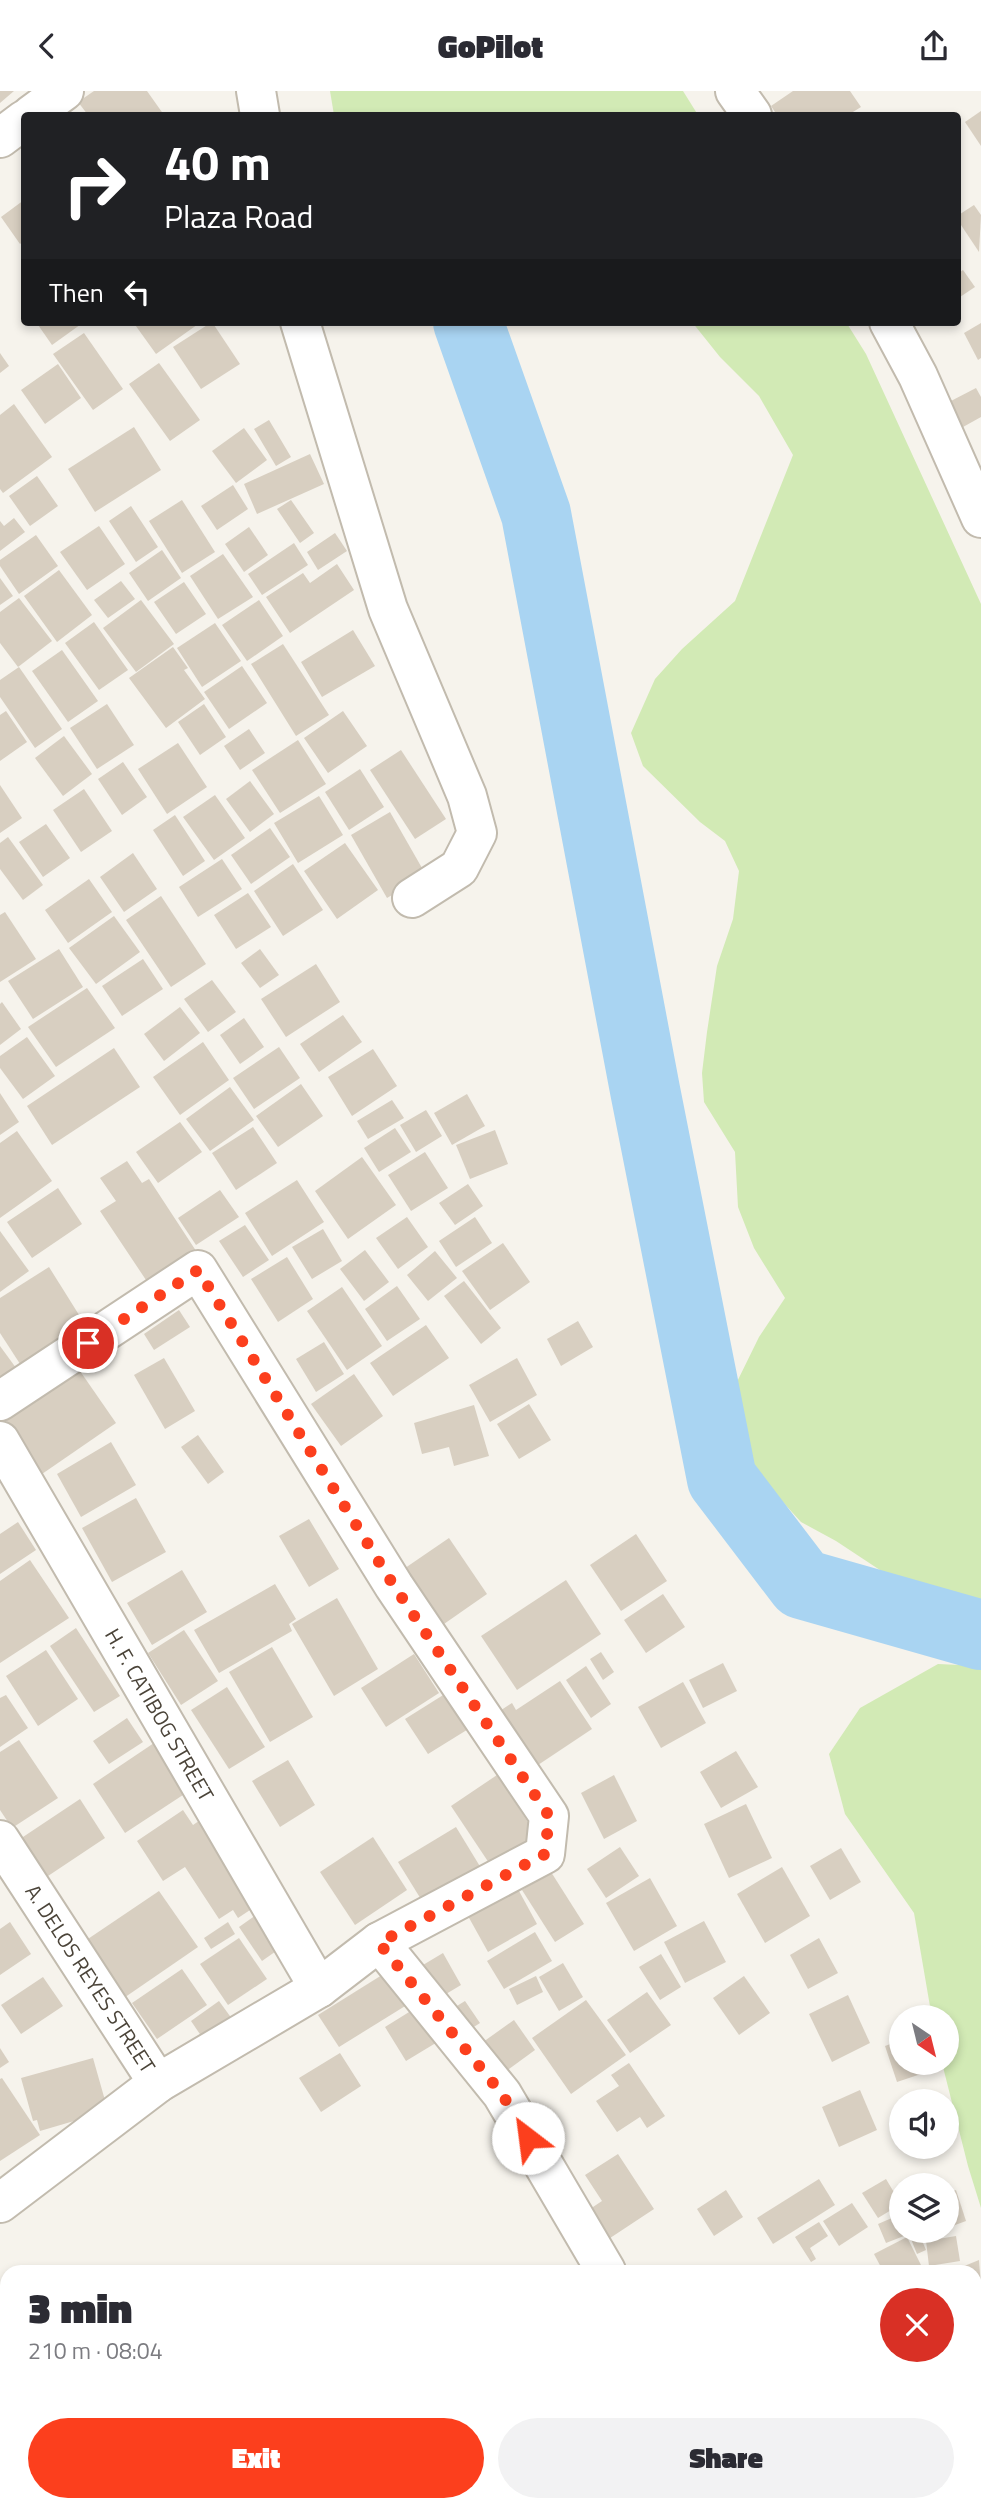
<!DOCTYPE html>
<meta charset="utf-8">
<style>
:root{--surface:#fff;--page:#f2f2f3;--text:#2b2b33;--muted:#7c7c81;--accent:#fc3f1d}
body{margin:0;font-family:"Titillium Web",sans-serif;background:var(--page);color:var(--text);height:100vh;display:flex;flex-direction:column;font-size:26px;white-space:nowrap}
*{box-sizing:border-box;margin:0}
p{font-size:23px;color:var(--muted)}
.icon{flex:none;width:38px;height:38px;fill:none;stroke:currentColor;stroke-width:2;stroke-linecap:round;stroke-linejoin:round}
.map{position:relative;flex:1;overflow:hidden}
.panel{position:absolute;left:0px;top:2174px;width:982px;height:247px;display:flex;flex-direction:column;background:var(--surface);border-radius:21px 21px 0 0;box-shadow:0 4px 10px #0003}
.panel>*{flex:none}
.hud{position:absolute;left:21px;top:21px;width:940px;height:214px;border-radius:7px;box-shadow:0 4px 10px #0003;background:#202124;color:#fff;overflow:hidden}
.needle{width:46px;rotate:145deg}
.controls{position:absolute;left:889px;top:1914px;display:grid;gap:14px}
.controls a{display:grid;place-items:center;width:70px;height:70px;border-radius:50%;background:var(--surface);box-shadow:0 4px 10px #0003;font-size:35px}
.pin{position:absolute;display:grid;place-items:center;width:60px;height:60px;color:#fff;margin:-30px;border:4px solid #fff;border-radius:50%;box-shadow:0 2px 7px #0007}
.me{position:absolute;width:77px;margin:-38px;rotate:330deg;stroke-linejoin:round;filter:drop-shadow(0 0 5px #0008)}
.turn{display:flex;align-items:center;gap:24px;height:147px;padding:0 28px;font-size:32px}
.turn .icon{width:91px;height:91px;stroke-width:2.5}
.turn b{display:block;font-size:49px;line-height:60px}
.then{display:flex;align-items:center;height:66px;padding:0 28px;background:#0003;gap:14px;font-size:26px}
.round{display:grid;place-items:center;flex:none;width:74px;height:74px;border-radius:37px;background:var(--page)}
.summary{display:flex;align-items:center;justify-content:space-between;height:119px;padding:0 28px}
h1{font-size:42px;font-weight:800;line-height:52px}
.button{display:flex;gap:14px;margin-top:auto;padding:14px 28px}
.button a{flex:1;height:80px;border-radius:42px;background:var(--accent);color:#fff;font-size:28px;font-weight:800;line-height:80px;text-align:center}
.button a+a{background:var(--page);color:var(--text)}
header{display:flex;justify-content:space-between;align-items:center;height:91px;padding:0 28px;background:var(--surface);font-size:32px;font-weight:800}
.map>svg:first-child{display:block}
.green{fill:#d2eab5}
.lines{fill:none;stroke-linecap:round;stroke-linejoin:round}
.river{stroke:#a9d4f2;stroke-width:70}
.building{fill:#d8cfc1}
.minor-casing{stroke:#c2bbae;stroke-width:42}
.tertiary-casing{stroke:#c2bbae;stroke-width:42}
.minor{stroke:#fff;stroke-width:38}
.tertiary{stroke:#fff;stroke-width:38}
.route{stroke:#fc3f1d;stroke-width:12;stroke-dasharray:0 21.6}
.labels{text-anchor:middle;stroke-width:5;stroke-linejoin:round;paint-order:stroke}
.street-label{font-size:21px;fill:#4b4439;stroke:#fff}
</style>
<header><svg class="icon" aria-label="back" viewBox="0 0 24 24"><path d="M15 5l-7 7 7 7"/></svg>GoPilot<svg class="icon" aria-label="share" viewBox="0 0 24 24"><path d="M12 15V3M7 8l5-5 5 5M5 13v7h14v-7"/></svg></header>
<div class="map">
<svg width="981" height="2419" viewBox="0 0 981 2419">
<rect width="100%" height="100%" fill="#f6f3ec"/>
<g class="green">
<path d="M330,0H683L698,24H334Z"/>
<path d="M692,231H846L866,263L981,513V1519L945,1509L892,1487L836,1450L801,1431L751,1376L737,1346L733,1299L759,1246L785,1207L754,1157L738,1116L735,1061L704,1011L702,982L707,941L717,875L733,828L739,780L725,750L700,731L643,675L631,642L655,588L682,558L735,510L793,364L759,305L720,266Z"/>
<path d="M938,1573L981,1575V2117L968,2075L942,1972H947V1927H932L914,1822L845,1723L829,1663L860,1617Z"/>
</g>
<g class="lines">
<g class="river">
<path d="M468,231L536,423L645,999L722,1388L802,1493L981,1544"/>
<path d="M0,2333L7,2341"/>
<path d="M58,2413L62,2419"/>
</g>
</g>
<g class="building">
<path d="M0,0H14L0,12Z"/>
<path d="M94,0H147L164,24H88L78,11Z"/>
<path d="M793,0H850L861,16L848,24H777L771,15Z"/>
<path d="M981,20V55L965,31Z"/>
<path d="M24,109V150L20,153L1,126Z"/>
<path d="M974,114L981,124L979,161L957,128V125Z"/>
<path d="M963,179L975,196L957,208V183Z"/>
<path d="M36,231H84L52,254Z"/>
<path d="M133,231H201L156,263Z"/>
<path d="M212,231L240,273L201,298L173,256Z"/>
<path d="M981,232V267L978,269L964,242Z"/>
<path d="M84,242L123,298L93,319L53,263Z"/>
<path d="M0,262L9,275L0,282Z"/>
<path d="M159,272L200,329L170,350L129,293Z"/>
<path d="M58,273L81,307L45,333L21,299Z"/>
<path d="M976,297L981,306V326L963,336L949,311Z"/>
<path d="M14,313L52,366L3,402L0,398V324Z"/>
<path d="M269,329L291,366L276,375L254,338Z"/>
<path d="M134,336L161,379L95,421L68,378Z"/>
<path d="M244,337L267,369L236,392L212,360Z"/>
<path d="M310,363L324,393L257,423L244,393Z"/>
<path d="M37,385L58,415L30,435L9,405Z"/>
<path d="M233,394L248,418L217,439L201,415Z"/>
<path d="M182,409L215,461L182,482L149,430Z"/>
<path d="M291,409L314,442L300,452L277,418Z"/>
<path d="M131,415L158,456L136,471L109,430Z"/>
<path d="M14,427L25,441L0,460V430L4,435Z"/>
<path d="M99,435L125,473L87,499L60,461Z"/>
<path d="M249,436L268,464L244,481L225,453Z"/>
<path d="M335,442L347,460L318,479L307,461Z"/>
<path d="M36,444L58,475L19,503L0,475V469Z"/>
<path d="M294,452L308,474L262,504L248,483Z"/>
<path d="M162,459L181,487L148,510L129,482Z"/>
<path d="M223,463L253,506L218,528L190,485Z"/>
<path d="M337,473L354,499L290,542L266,506L303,482L310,492Z"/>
<path d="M59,479L92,524L57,551L24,505Z"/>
<path d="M0,487L13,505L0,514Z"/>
<path d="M121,490L135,508L108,527L94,509Z"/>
<path d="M184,491L206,523L176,543L154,511Z"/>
<path d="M19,507L52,550L18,576L0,552V521Z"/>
<path d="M141,509L174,553L136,581L103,537Z"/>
<path d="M259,509L283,545L247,570L222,534Z"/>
<path d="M94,531L128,579L99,599L65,552Z"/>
<path d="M215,532L241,570L202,596L177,557Z"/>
<path d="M353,539L375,575L322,606L301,571Z"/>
<path d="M283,553L329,624L296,645L251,573Z"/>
<path d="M173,556L188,577L184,579L205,608L166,637L129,587Z"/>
<path d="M62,559L98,610L68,631L32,580Z"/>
<path d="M242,575L267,612L229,638L204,601Z"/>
<path d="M19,576L62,638L35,657L0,606V589Z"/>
<path d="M107,613L134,654L97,678L70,637Z"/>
<path d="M204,613L226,646L200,664L178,631Z"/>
<path d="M6,620L27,651L0,670V624Z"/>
<path d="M343,620L367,655L328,682L304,647Z"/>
<path d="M249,638L265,662L240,679L224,655Z"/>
<path d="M64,645L92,683L63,705L35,667Z"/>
<path d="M298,649L326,693L280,722L252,679Z"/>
<path d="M178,652L207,696L167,723L138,678Z"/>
<path d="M401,659L446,728L415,748L370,679Z"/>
<path d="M123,671L147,706L122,724L98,688Z"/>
<path d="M360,678L384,716L349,739L325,701Z"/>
<path d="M250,690L274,723L250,741L226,708Z"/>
<path d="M0,694L22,727L0,742Z"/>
<path d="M84,698L112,740L81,761L53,719Z"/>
<path d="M215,704L245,747L214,769L183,726Z"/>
<path d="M319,705L343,744L298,772L274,732Z"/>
<path d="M390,721L426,784L387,807L351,744Z"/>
<path d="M175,724L205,770L183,785L153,739Z"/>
<path d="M46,733L70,767L43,786L19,751Z"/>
<path d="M270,737L290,766L251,793L231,764Z"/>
<path d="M8,746L43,794L23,809L0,778V752Z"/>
<path d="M345,752L378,799L337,828L304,780Z"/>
<path d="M133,762L157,798L124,821L100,786Z"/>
<path d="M222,768L242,798L198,826L179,796Z"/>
<path d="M293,773L323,819L283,845L254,800Z"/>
<path d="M89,788L112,821L68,852L45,819Z"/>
<path d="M248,802L271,836L236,858L214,824Z"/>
<path d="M161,805L206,873L171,896L126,829Z"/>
<path d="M5,821L36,868L0,891V824Z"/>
<path d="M114,825L140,861L96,893L69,857Z"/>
<path d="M59,858L83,896L33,928L8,890Z"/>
<path d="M260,858L279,884L260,897L241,872Z"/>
<path d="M143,868L163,898L122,925L102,895Z"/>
<path d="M316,873L340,911L286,946L261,908Z"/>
<path d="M212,889L236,921L208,941L184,908Z"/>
<path d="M87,897L115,937L56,976L28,936Z"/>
<path d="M2,911L21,938L0,954V913Z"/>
<path d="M180,916L200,942L164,970L144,943Z"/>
<path d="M343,924L362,951L319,981L300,953Z"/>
<path d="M244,927L264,956L240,973L220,944Z"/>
<path d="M27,946L55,985L23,1008L0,977V965Z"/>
<path d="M203,951L229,989L180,1024L153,986Z"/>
<path d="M279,956L300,987L254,1018L233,987Z"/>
<path d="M114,957L140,996L52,1054L27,1015Z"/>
<path d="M373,958L397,995L352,1025L328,986Z"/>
<path d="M301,993L323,1025L278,1056L256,1025Z"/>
<path d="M230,996L254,1029L210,1060L186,1028Z"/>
<path d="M0,1002L19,1031L0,1044Z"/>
<path d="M467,1003L485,1035L452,1054L434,1022Z"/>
<path d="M392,1009L404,1027L368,1048L357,1030Z"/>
<path d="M426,1019L442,1045L416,1061L400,1034Z"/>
<path d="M180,1031L202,1061L158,1092L136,1061Z"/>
<path d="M253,1036L277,1072L236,1099L212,1062Z"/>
<path d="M395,1037L411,1061L379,1081L364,1057Z"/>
<path d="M495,1039L508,1073L470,1088L456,1054Z"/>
<path d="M17,1040L52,1090L0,1127V1052Z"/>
<path d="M425,1061L448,1097L411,1120L388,1084Z"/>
<path d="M362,1066L396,1114L348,1148L315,1100Z"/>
<path d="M127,1070L142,1092L149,1088L202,1169L154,1201L100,1120L116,1110L100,1087Z"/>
<path d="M297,1089L324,1131L272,1165L245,1122Z"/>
<path d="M468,1093L483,1115L455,1134L439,1112Z"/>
<path d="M58,1097L82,1133L32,1167L7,1131Z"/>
<path d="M220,1099L239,1126L196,1154L178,1127Z"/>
<path d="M407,1126L428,1156L398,1178L376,1147Z"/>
<path d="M475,1126L492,1152L456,1176L439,1150Z"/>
<path d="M245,1134L269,1169L243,1186L219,1150Z"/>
<path d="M323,1138L342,1170L312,1188L292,1156Z"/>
<path d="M0,1140L29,1180L0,1201Z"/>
<path d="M503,1152L530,1191L490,1219L462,1180Z"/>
<path d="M365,1159L389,1191L364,1210L340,1178Z"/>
<path d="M435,1160L457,1187L428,1210L407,1184Z"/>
<path d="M287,1166L313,1208L278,1231L251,1188Z"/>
<path d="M49,1176L86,1235L22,1276L0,1242V1207Z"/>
<path d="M464,1190L501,1237L481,1253L444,1205Z"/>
<path d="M397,1195L420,1228L387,1250L365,1218Z"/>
<path d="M342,1196L382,1255L347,1279L307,1220Z"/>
<path d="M179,1219L190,1236L154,1259L144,1243Z"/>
<path d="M578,1230L593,1256L561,1275L547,1248Z"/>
<path d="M426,1234L449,1267L393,1305L370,1272Z"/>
<path d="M324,1251L344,1283L316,1301L296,1268Z"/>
<path d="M0,1255L19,1281L0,1294Z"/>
<path d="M71,1267L116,1332L42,1383L0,1321Z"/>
<path d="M164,1267L195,1320L165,1338L134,1284Z"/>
<path d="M517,1267L537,1304L490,1331L469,1294Z"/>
<path d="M354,1283L383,1325L341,1355L311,1313Z"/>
<path d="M529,1313L551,1349L519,1368L497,1333Z"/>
<path d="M474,1314L489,1365L454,1375L449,1356L422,1363L414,1332Z"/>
<path d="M198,1344L224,1381L208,1393L181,1356Z"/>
<path d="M111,1351L136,1394L81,1426L57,1383Z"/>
<path d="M136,1407L166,1461L112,1491L82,1437Z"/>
<path d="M309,1428L339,1478L309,1496L279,1445Z"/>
<path d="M18,1431L36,1459L0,1483V1443Z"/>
<path d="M636,1443L667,1490L621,1520L590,1474Z"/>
<path d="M449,1447L487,1503L431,1542L392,1486Z"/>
<path d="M30,1469L69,1527L0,1572V1490Z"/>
<path d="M182,1479L207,1521L152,1554L127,1512Z"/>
<path d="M566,1489L601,1543L517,1599L481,1545Z"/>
<path d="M275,1493L296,1528L289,1533L292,1540L219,1582L194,1539Z"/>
<path d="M663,1503L685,1536L646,1562L624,1529Z"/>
<path d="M337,1507L378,1578L334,1605L292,1533Z"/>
<path d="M76,1537L120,1605L94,1621L50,1555Z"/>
<path d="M184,1539L218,1590L181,1614L148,1562Z"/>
<path d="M272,1556L313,1626L270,1651L229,1581Z"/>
<path d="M46,1559L78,1608L38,1635L6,1585Z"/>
<path d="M601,1561L614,1581L603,1589L590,1568Z"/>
<path d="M414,1563L439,1602L386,1636L361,1597Z"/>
<path d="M723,1572L737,1600L703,1617L689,1589Z"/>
<path d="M586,1575L611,1613L591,1627L566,1589Z"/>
<path d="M560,1590L592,1638L529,1680L486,1629L512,1612L516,1619Z"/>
<path d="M683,1591L706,1632L661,1657L638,1616Z"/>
<path d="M227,1596L265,1656L229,1678L191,1619Z"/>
<path d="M448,1601L470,1637L428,1663L405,1628Z"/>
<path d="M6,1604L28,1637L0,1656V1607Z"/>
<path d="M127,1627L143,1651L109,1673L93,1650Z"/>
<path d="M19,1649L58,1707L12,1737L0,1719V1661Z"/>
<path d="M154,1652L186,1702L125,1742L93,1693Z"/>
<path d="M736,1660L758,1696L721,1717L700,1681Z"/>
<path d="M288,1669L315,1714L280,1736L252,1690Z"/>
<path d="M497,1684L539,1748L493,1778L451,1715Z"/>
<path d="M614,1684L637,1730L604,1748L581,1702Z"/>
<path d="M80,1708L105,1747L42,1789L17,1750Z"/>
<path d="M746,1713L772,1767L729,1787L704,1733Z"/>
<path d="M183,1719L193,1734L209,1723L265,1809L238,1827L233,1819L219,1828L185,1776L163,1790L137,1750Z"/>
<path d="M456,1736L484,1782L427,1818L398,1771Z"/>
<path d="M373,1746L407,1799L355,1834L320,1781Z"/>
<path d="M620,1756L639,1785L606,1807L587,1778Z"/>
<path d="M841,1757L861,1791L830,1809L810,1775Z"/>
<path d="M782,1776L810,1825L765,1852L737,1803Z"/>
<path d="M551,1781L584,1833L555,1851L522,1799Z"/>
<path d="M650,1787L677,1835L634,1860L606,1812Z"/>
<path d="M513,1789L537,1833L488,1861L463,1816Z"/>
<path d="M159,1800L198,1856L118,1911L79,1854Z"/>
<path d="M266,1817L289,1851L262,1870L239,1836Z"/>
<path d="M704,1830L726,1871L685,1892L664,1851Z"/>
<path d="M10,1831L31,1863L0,1884V1838Z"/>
<path d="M228,1831L235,1843L211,1858L204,1847Z"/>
<path d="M535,1841L552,1870L504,1898L487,1870Z"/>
<path d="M239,1847L267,1888L228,1914L200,1873Z"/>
<path d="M819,1847L838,1882L808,1898L790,1864Z"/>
<path d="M443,1862L461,1894L431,1912L413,1880Z"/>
<path d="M661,1863L681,1896L660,1909L639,1876Z"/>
<path d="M563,1872L583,1906L559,1920L539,1886Z"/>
<path d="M182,1878L207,1914L157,1948L132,1912Z"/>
<path d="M390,1879L410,1912L339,1956L318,1924Z"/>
<path d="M536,1885L543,1901L517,1914L509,1898Z"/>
<path d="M744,1885L770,1922L739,1944L713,1907Z"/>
<path d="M43,1886L63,1915L21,1943L1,1914Z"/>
<path d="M647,1901L671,1934L630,1962L607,1929Z"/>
<path d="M848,1904L870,1952L832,1971L809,1923Z"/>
<path d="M586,1909L626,1964L571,2003L532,1947Z"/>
<path d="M219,1910L235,1932L206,1952L191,1930Z"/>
<path d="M465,1910L480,1932L458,1946L444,1923Z"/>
<path d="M422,1913L444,1947L406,1970L385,1936Z"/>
<path d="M514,1929L535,1959L498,1986L476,1956Z"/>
<path d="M901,1949V1972H924L927,1981L897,1991L885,1955Z"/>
<path d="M0,1957L9,1971L0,1977Z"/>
<path d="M340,1962L361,1995L321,2021L299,1987Z"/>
<path d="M93,1967L108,2020L40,2040L37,2029L33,2030L21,1987Z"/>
<path d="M629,1972L665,2025L647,2037L640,2026L617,2041L596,2010L619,1995L611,1984Z"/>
<path d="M2,1987L40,2044L0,2070V1988Z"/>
<path d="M860,1999L877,2039L839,2056L822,2016Z"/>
<path d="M618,2063L654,2118L598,2155L578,2126L602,2110L585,2084Z"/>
<path d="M819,2088L835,2114L773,2153L757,2127Z"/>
<path d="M886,2088L901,2113L878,2127L862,2102Z"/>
<path d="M726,2099L743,2126L714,2145L697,2118Z"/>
<path d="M956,2099L966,2130L947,2137V2102Z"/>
<path d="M852,2112L868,2136L839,2155L823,2130Z"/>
<path d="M901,2123V2140H918L926,2159L917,2163L909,2143L886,2152L878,2133Z"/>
<path d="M819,2131L828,2145L810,2157L816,2168L811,2171L795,2146Z"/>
<path d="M956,2145L960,2170L929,2175L926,2150Z"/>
<path d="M907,2146L923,2178L919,2180H883L874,2163Z"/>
<path d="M979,2169L981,2197L975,2200V2180H952Z"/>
<path d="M981,2220V2255L975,2257V2222Z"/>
<path d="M753,2413H809L811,2419H755Z"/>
<path d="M812,2413H855L843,2419H815Z"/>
<path d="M859,2413H881L885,2419H849Z"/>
<path d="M887,2413H906L907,2417L889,2419Z"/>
<path d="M923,2413H964L967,2419H927Z"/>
</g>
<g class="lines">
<defs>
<g id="minor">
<path d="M256,0L260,24"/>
<path d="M735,0L752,24"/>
<path d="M300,231L388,518L467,705L477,742L459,777L412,807"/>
<path d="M889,231L918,285L981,427"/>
<path d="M0,1310L198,1179L394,1495L549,1725L545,1763L379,1851L319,1897L158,1992L0,2112"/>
<path d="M0,1350L319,1897"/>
<path d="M0,1749L158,1992"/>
<path d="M379,1851L502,2003L606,2180"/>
<path d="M742,2413L745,2419"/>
</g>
<g id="tertiary">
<path d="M31,24L64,0"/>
<path d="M0,47L24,29"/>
</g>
</defs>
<use href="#minor" class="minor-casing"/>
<use href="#tertiary" class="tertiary-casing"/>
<use href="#minor" class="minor"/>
<use href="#tertiary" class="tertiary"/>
</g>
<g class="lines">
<path class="route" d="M88,1252L198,1179L394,1495L549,1725L545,1763L379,1852L502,2003L528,2047"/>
</g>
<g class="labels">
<g class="street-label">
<text transform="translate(159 1624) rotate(60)" y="7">H. F. CATIBOG STREET</text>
<text transform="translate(90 1888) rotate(57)" y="7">A. DELOS REYES STREET</text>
</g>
</g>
</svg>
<div class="controls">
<a><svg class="needle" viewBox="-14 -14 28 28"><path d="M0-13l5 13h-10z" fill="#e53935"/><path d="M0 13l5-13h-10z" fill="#7c7c81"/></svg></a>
<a><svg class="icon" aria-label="sound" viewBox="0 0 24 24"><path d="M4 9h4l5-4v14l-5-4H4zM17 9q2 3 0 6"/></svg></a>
<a><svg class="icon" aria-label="layers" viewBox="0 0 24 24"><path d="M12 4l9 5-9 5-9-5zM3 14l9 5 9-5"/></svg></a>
</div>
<div class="pin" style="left:88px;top:1252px;background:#d93025"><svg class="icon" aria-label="arrive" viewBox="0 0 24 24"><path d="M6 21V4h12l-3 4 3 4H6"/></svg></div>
<svg class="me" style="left:528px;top:2047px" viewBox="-20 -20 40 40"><circle r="19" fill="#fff"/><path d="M0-13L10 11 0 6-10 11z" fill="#fc3f1d"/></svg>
<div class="hud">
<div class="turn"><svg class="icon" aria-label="right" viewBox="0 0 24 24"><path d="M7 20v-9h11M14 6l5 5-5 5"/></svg><div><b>40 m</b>Plaza Road</div></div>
<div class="then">Then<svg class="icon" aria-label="left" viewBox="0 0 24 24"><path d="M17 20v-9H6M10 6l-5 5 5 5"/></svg></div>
</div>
<section class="panel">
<div class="summary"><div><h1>3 min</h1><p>210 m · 08:04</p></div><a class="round" style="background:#d93025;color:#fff"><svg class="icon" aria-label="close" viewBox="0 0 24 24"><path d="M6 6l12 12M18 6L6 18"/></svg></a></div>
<div class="button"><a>Exit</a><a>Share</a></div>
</section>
</div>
